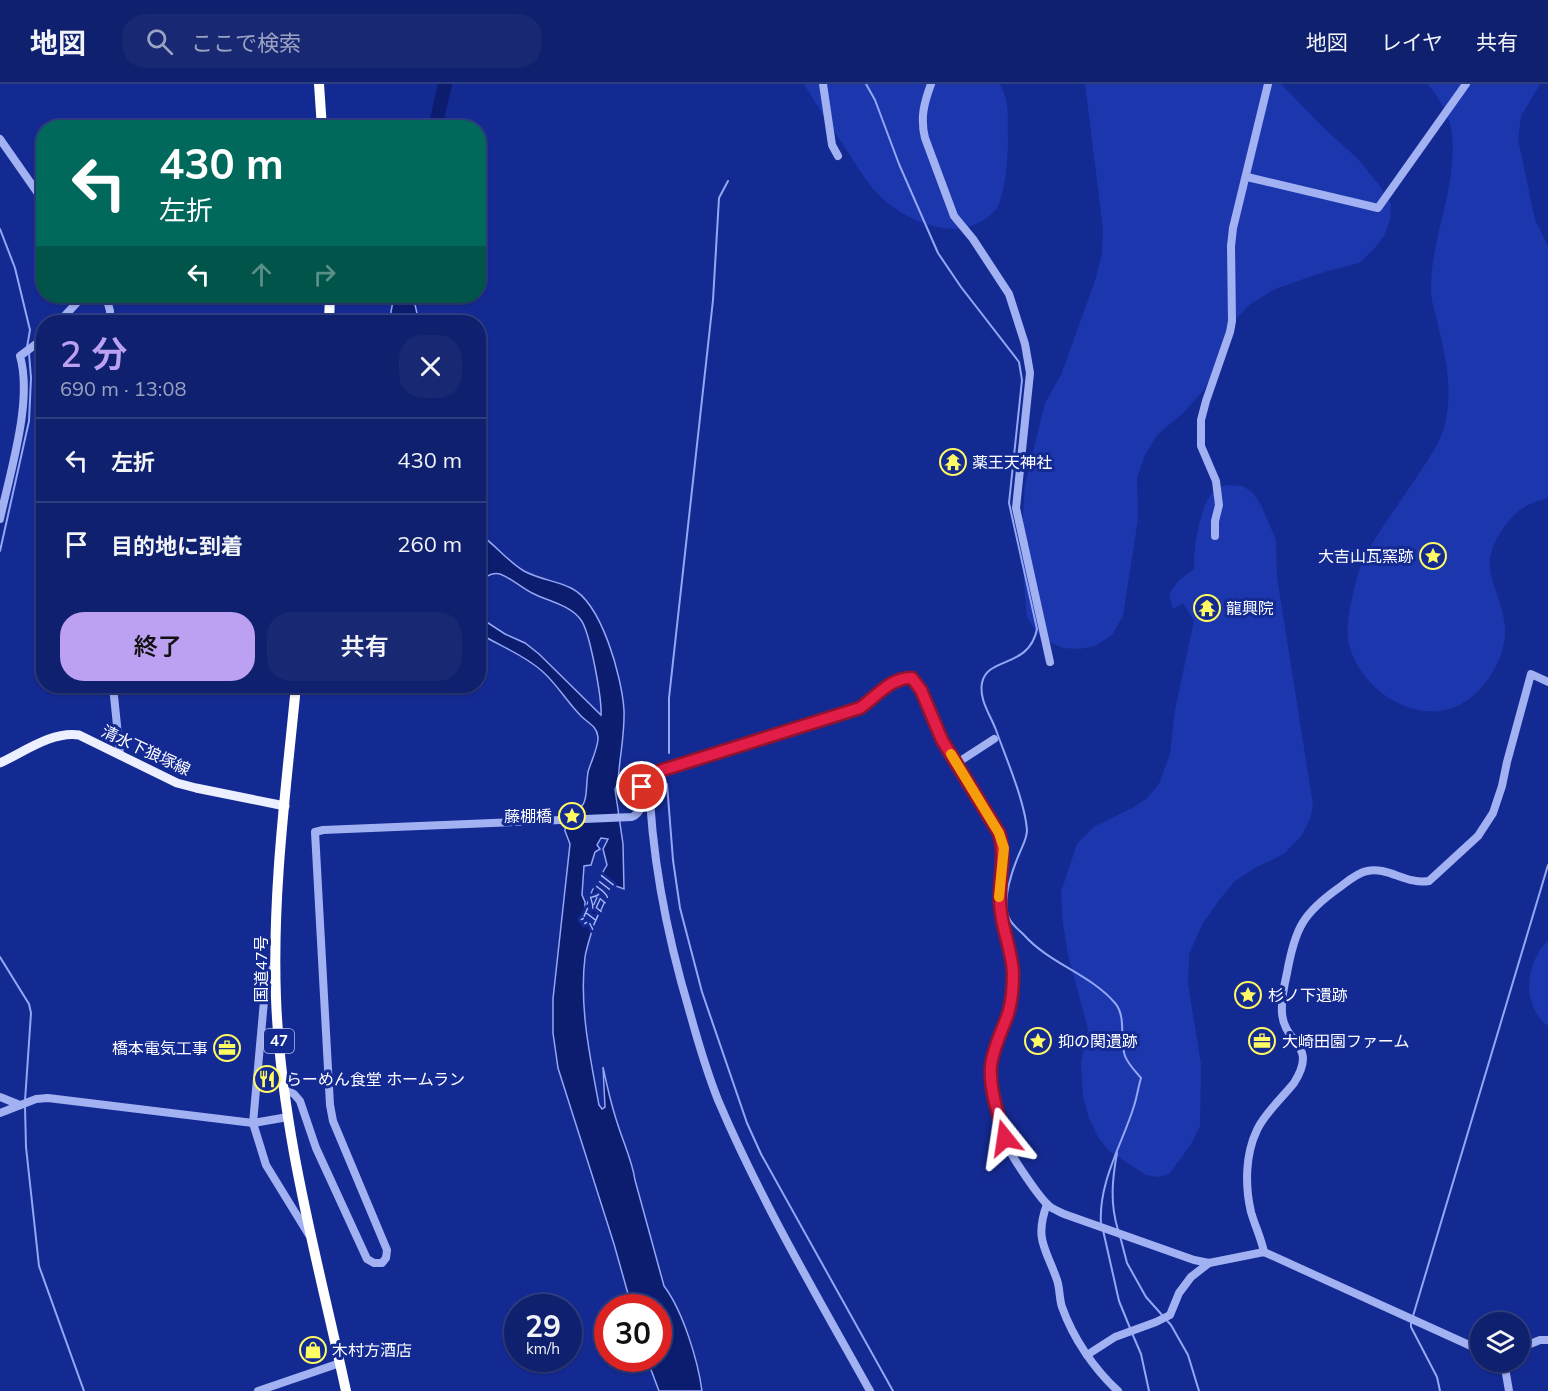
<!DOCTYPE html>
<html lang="ja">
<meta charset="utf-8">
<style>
:root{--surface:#0f206e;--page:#182873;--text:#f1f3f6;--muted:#9ba3c2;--line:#2f3e81;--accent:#bca0f2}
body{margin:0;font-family:Mulish,"Noto Sans JP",sans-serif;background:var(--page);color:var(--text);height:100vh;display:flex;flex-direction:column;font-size:22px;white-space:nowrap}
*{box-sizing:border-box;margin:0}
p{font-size:20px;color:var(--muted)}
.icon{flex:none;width:33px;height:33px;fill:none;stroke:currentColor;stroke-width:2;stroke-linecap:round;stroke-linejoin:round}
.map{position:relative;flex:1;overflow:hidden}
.drawer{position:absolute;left:36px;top:231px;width:450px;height:378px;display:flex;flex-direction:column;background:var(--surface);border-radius:24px;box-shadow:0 2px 4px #0004,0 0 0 2px var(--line)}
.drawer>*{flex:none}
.guide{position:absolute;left:36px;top:36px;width:450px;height:183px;border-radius:24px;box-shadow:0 2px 4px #0004,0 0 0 2px var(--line);background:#00695c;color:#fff;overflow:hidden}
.fabs{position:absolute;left:1470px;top:1228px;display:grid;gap:12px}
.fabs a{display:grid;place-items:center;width:60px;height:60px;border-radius:50%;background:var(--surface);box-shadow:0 2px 4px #0004,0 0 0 2px var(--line);font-size:30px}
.speed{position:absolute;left:504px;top:1210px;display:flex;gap:12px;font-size:30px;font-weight:700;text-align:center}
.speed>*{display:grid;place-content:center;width:78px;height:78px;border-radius:50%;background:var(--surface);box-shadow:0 2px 4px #0004,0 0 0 2px var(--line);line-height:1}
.speed small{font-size:15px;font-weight:400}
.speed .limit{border:9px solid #d22;background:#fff;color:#111}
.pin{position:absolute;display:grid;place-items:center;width:51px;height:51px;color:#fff;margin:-26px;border:3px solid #fff;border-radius:50%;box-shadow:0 2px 6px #0007}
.me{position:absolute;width:66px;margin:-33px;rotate:345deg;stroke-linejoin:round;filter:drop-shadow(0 0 4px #0008)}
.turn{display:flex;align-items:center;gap:21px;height:126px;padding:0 24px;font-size:27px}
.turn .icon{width:78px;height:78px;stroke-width:2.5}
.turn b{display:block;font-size:42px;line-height:51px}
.lanes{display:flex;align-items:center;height:57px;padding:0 24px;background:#0003;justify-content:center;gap:30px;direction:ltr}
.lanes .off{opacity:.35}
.round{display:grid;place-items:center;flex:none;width:63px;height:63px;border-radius:24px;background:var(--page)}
.overview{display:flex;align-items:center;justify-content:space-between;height:102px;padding:0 24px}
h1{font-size:36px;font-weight:600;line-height:45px;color:var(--accent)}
.primary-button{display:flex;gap:12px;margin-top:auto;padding:12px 24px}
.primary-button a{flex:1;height:69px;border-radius:24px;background:var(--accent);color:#111;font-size:24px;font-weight:600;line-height:69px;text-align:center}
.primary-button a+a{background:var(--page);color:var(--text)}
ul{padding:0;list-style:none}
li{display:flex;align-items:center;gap:18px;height:84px;padding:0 24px;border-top:2px solid var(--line)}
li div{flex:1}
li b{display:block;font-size:22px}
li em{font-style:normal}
header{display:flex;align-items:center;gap:36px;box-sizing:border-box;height:84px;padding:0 30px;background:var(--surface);border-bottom:2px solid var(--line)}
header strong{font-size:28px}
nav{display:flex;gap:33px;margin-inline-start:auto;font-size:21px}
.search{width:420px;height:54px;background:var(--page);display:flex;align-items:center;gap:15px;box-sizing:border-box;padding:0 21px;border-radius:24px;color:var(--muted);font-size:22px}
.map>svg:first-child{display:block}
.green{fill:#1c37ad}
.water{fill:#0c1c6f;stroke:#94a7f5;stroke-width:1.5;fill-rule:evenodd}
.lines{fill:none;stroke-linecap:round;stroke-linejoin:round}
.stream{stroke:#94a7f5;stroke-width:2}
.river{stroke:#0c1c6f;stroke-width:14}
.minor{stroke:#a2b1f2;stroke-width:8}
.major{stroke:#ecefff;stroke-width:9}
.highway{stroke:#fff;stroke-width:10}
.route-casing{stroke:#92132f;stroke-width:15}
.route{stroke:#e11d48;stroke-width:10}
.slow{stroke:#f59e0b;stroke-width:10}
.labels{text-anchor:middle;stroke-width:6;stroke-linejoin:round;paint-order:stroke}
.shield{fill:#142a93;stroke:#b8bfdf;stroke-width:1.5}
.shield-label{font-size:15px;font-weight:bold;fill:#fff}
.poi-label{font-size:16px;fill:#fff;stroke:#142a93;text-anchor:start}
.street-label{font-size:16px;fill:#fff;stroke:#142a93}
.water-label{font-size:18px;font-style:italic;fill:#aebcf8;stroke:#142a93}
</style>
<header>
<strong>地図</strong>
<div class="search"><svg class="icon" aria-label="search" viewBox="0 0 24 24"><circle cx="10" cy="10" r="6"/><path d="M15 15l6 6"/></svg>ここで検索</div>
<nav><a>地図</a><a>レイヤ</a><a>共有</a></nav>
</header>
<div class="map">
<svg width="1548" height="1307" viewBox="0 0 1548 1307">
<rect width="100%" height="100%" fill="#142a93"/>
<g class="green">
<path d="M804,0H999C1011,16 1007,39 1008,58C1008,73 1005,113 996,125C964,164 903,138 875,107C863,93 854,77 844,62C830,41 816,21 804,0Z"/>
<path d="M1085,0H1281L1326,46L1358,75L1379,101L1391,120L1390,136L1384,152L1373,166L1359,179L1324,188L1275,205L1249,221L1236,235L1216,288L1203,307L1183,329L1157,351L1145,371L1137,394L1138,435L1123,532L1112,551L1095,562L1079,565L1063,564L1045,556L1035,546L1027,533L1021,464L1025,401L1045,319L1061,291L1095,197L1102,170L1103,145Z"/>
<path d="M1428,0H1540L1521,32L1518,55L1535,136L1548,162V414C1528,419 1516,426 1504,443C1474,485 1500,500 1505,542C1507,566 1493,593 1476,609C1433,651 1366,615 1350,564C1345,549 1349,526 1353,510C1356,497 1359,484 1365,472C1381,443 1402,416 1420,388C1429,374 1441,357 1445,340C1453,308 1446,273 1438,241C1436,230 1431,218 1431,207C1430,153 1460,99 1451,44C1448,28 1438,13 1428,0Z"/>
<path d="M1226,401L1243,402L1253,409L1261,421L1276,456L1277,493L1313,721L1310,735L1302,751L1284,770L1255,784L1235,797L1220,815L1203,839L1189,870L1188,900L1201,980L1200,1042L1190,1062L1169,1090L1158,1093L1146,1091L1109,1067L1098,1053L1089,1034L1083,1013L1081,979L1088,945L1068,871L1063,840L1061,808L1077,760L1095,742L1132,724L1146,715L1159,700L1170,670L1175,626L1194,537L1183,519L1173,525L1169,510L1179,496L1194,485C1193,465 1200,417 1217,404C1220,403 1223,402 1226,401Z"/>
<path d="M1548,857V942C1521,922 1525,878 1548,857Z"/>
</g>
<g class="water">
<path d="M394,212H413L419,238H389Z"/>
<path d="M478,449C495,460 507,477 524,487C538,495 557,497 571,504C602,519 622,594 624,626C625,651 619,675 618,699L615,705L623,760L624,805L616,802C602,809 599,823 595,836C592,848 587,861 585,873C579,922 590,973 599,1021L602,1025L605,1023L603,983C607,1002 611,1020 617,1038C623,1058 632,1076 635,1096L664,1202C683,1227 698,1277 702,1307H659L647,1275H658V1224H632L614,1160L558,984L553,949V915L570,760L565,747L566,734C592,720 584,713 588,688C590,680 599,662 598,653C597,642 588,639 581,632C567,618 557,600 542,587C523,570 499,562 479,549V533L505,550L525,559L539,570L601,631C602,615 590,548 581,536C571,521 547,517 532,509C522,504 511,494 500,490C492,488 486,493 479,497ZM601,754L608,755L603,765L607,781L592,807L585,826V818L582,811L584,782L591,781L595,768L600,765L597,761Z"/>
</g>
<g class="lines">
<g class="stream">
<path d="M866,0L875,16L899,80L938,169L961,203L1019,278L1022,296L1009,419L1037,545C1029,585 987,572 982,599C979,616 990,630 996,646C1006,674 1025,718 1027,746C1027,754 1023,761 1020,768C1013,784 1001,817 1009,834C1012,841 1019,846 1024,851C1050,880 1090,890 1115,919C1127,933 1119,956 1125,972C1128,980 1136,988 1141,994C1138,1004 1137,1013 1134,1022C1122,1061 1098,1098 1101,1141"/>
<path d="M0,145L15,184L30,246L27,263"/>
<path d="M0,467L29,337L31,294L29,269"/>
<path d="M669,669V614L713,216L719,114L728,97"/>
<path d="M667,700L673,776L680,824L702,908L747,1039L761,1070L893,1307"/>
<path d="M0,873L29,920L31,929L25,1017"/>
<path d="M25,1023L26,1063L39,1182L84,1307"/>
<path d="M1117,1069C1112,1096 1110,1120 1118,1146"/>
<path d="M1103,1146L1119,1217L1130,1244"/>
<path d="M1120,1152L1127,1179L1146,1213L1171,1241L1188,1271L1199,1307"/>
<path d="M1413,1232L1548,781"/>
<path d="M1411,1238V1243L1437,1293L1440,1307"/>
<path d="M1132,1249L1141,1270L1149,1307"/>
</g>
<path class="river" d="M435,44L445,0"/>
<g class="minor">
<path d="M823,0L832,61L838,72"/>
<path d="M931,0C924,19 920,34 925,54L954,132L973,155L1009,210L1025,260L1030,289L1016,424L1050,578"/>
<path d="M0,55L44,118"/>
<path d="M1247,93L1378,124L1466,0"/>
<path d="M106,212L110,227V238"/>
<path d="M59,238L83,212"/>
<path d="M0,435C10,388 33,317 20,272L44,254"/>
<path d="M1215,452V437L1219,421L1216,397L1201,362V336L1206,317L1230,248L1232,237L1231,162L1233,144L1268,0"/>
<path d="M113,602L120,671"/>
<path d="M957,679L994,655"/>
<path d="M649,692C651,772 667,852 690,929C698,958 707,988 718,1016C761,1117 817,1212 870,1307"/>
<path d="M274,880L265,906L253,1039L266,1081L309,1151"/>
<path d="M284,1005L294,1010L300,1017L316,1064L367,1175L374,1179H382L386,1174L387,1166L333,1037L330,1021L315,748L323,746L632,733C651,724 633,702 653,689L860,624C876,613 891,593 912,594L921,606L942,656L999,749C1007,775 997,796 1000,821C1003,851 1014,875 1012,906C1010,933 995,955 991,981C988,1003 1000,1045 1009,1065C1014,1076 1039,1113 1048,1121C1052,1125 1058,1127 1064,1130L1194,1176L1209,1179L1264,1168L1480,1266"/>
<path d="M0,1013L20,1021"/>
<path d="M0,1029L36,1015L48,1014L253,1039L288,1033"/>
<path d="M1047,1120C1034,1156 1046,1164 1057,1196C1060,1204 1059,1214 1062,1223C1073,1254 1094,1285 1118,1307"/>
<path d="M1264,1168C1261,1154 1255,1142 1251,1128C1245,1102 1245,1071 1257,1046C1265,1029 1282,1014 1294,999C1319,959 1284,961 1282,929C1281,916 1284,902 1287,889C1295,844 1303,829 1340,803C1348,797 1357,789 1367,787C1387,782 1407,801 1429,797L1478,752L1493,729L1502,702L1507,678L1531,590L1548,598"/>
<path d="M1520,1264L1540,1256H1548"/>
<path d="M1087,1271L1115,1253L1156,1238L1170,1231L1179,1209L1191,1193L1209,1179"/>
<path d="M1504,1278L1509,1307"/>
<path d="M258,1307L340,1279"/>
</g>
<path class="major" d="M0,679C24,668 52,647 79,651L177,699L196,704L285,722"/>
<g class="highway">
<path d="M319,0L322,44"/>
<path d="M329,238L330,212"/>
<path d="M296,602C286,705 272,810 276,914C281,1048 318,1177 346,1307"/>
</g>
</g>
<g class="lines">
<defs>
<path id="route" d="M642,703L644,697L653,689L860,624C876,613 891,593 912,594L921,606L942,656L999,749C1006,772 999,793 1000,817C1000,841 1012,865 1013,889C1013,902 1012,917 1008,930C1002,947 993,964 991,982C989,1006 999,1032 1005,1054"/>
</defs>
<use href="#route" class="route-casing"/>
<use href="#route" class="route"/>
<path class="slow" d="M951,670L999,749L1004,764L999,813"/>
</g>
<defs>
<symbol id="temple-ring" viewBox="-11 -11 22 22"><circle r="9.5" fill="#142a93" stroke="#fffb62" stroke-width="1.5"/><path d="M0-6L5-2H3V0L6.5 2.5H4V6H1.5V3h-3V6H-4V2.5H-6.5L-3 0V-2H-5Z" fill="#fffb62"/></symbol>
<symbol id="sight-ring" viewBox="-11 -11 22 22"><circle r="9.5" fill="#142a93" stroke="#fffb62" stroke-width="1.5"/><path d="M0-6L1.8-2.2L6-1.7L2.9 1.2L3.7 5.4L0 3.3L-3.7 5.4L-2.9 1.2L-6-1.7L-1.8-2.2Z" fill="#fffb62"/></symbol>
<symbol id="office-ring" viewBox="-11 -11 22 22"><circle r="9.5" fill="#142a93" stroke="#fffb62" stroke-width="1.5"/><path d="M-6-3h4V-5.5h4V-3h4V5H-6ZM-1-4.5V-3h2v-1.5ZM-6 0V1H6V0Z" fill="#fffb62"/></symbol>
<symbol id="restaurant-ring" viewBox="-11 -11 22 22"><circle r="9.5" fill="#142a93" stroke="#fffb62" stroke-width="1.5"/><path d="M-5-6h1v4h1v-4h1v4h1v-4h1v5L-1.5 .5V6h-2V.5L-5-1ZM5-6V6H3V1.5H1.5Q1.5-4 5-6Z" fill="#fffb62"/></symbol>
<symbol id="shop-ring" viewBox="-11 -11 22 22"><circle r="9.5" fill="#142a93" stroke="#fffb62" stroke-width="1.5"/><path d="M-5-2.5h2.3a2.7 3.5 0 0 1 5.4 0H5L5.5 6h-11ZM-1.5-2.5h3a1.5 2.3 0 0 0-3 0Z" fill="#fffb62"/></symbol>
</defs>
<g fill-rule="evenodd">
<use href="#temple-ring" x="938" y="363" width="30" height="30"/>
<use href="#sight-ring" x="1418" y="457" width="30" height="30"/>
<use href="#temple-ring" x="1192" y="509" width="30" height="30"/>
<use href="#sight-ring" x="557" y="717" width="30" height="30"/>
<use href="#sight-ring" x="1233" y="896" width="30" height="30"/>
<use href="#sight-ring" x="1023" y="942" width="30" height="30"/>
<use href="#office-ring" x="1247" y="942" width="30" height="30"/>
<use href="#office-ring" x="212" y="949" width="30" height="30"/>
<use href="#restaurant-ring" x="252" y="980" width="30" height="30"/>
<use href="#shop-ring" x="298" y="1251" width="30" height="30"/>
</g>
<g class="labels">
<rect class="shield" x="264" y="945" width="30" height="24" rx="4.5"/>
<g class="shield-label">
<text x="279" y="962">47</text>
</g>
<g class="poi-label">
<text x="972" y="384">薬王天神社</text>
<text x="1414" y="478" text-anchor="end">大吉山瓦窯跡</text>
<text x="1226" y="530">龍興院</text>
<text x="552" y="738" text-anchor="end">藤棚橋</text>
<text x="1268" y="917">杉ノ下遺跡</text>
<text x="1058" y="963">抑の関遺跡</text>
<text x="1282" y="963">大崎田園ファーム</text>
<text x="208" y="970" text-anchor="end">橋本電気工事</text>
<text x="286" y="1001">らーめん食堂 ホームラン</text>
<text x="332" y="1272">木村方酒店</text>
</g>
<g class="street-label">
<text transform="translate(146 666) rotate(25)" y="6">清水下狼塚線</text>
<text transform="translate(261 885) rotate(-90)" y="6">国道47号</text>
</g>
<g class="water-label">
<text transform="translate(597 820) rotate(-66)" y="6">江合川</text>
</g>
</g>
</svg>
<div class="fabs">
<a><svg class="icon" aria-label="layers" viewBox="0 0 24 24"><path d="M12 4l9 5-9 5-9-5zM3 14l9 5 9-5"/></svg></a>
</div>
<div class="speed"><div>29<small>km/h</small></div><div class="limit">30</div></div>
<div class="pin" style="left:642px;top:703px;background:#d93025"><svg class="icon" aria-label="arrive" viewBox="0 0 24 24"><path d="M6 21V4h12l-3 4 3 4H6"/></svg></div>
<svg class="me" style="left:1005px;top:1054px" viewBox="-20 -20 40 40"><path d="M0-17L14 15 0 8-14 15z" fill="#e11d48" stroke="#fff" stroke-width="4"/></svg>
<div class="guide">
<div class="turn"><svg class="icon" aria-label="left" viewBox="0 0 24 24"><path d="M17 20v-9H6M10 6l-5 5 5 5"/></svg><div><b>430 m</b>左折</div></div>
<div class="lanes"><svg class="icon" aria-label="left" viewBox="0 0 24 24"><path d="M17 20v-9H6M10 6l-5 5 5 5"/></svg><svg class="icon off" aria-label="ahead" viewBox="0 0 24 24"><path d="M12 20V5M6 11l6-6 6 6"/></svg><svg class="icon off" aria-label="right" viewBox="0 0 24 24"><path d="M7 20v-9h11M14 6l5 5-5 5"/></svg></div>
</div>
<section class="drawer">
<div class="overview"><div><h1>2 分</h1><p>690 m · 13:08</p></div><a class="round"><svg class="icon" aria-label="close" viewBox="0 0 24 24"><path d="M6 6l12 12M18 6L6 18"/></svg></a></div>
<ul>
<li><svg class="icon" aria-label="left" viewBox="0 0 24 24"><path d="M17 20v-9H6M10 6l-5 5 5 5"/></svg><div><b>左折</b></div><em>430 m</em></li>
<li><svg class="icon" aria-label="arrive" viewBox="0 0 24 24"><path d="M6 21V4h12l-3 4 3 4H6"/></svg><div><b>目的地に到着</b></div><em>260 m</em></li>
</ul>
<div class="primary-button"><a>終了</a><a>共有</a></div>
</section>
</div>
